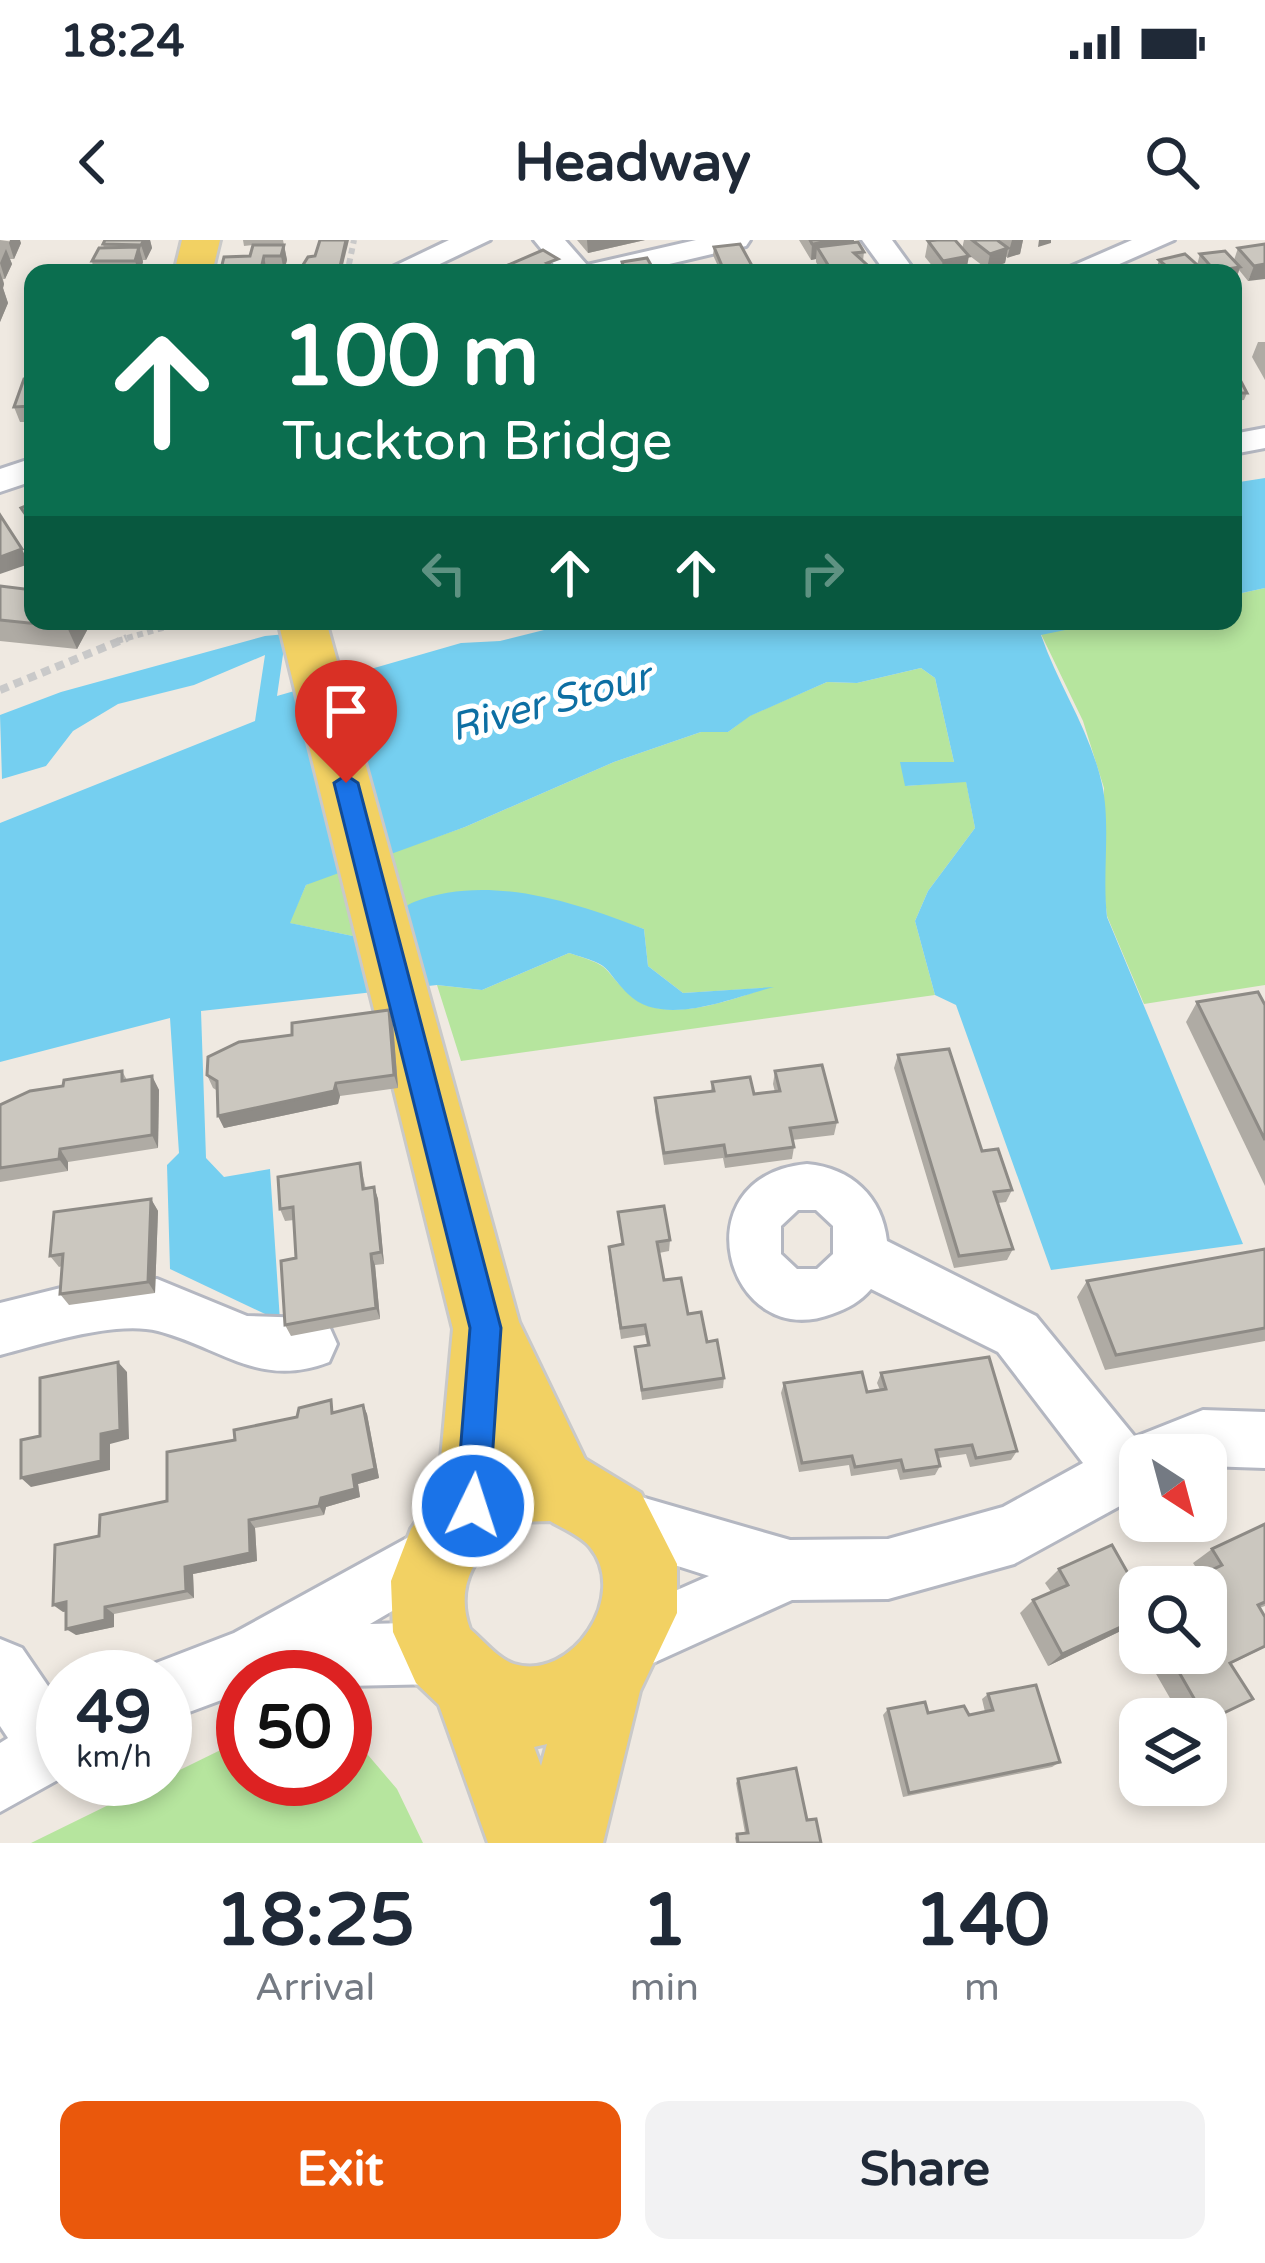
<!DOCTYPE html>
<style>
:root{--surface:#fff;--page:#f2f2f3;--text:#1f2937;--muted:#747a83;--accent:#ea580c}
body{margin:0;font-family:"Varela Round",sans-serif;background:var(--page);color:var(--text);height:100vh;display:flex;flex-direction:column;font-size:45px;white-space:nowrap}
*{box-sizing:border-box;margin:0}
p{font-size:39px;color:var(--muted)}
.icon{flex:none;width:66px;height:66px;fill:none;stroke:currentColor;stroke-width:2;stroke-linecap:round;stroke-linejoin:round}
.map{position:relative;height:1603px;overflow:hidden}
.details{display:flex;flex-direction:column;background:var(--surface);flex:1}
.details>*{flex:none}
.banner{position:absolute;left:24px;top:24px;width:1218px;height:366px;border-radius:24px;box-shadow:0 6px 18px #0003;background:#0b6e4f;color:#fff;overflow:hidden}
.needle{width:78px;rotate:144deg}
.fabs{position:absolute;left:1119px;top:1194px;display:grid;gap:24px}
.fabs a{display:grid;place-items:center;width:108px;height:108px;border-radius:24px;background:var(--surface);box-shadow:0 6px 18px #0003;font-size:60px}
.speed{position:absolute;left:36px;top:1410px;display:flex;gap:24px;font-size:60px;font-weight:700;text-align:center}
.speed>*{display:grid;place-content:center;width:156px;height:156px;border-radius:50%;background:var(--surface);box-shadow:0 6px 18px #0003;line-height:1}
.speed small{font-size:30px;font-weight:400}
.speed .limit{border:18px solid #d22;background:#fff;color:#111}
.pin{position:absolute;display:grid;place-items:center;width:102px;height:102px;color:#fff;margin:-123px -51px;border-radius:50% 50% 50% 0;rotate:-45deg;box-shadow:0 0 12px #0007}
.pin .icon{rotate:45deg}
.me{position:absolute;width:132px;margin:-66px;rotate:4deg;stroke-linejoin:round;filter:drop-shadow(0 0 9px #0008)}
.turn{display:flex;align-items:center;gap:42px;height:252px;padding:0 60px;font-size:54px}
.turn .icon{width:156px;height:156px;stroke-width:2.5}
.turn b{display:block;font-size:84px;line-height:102px}
.lanes{display:flex;align-items:center;height:114px;padding:0 60px;background:#0003;justify-content:center;gap:60px;direction:ltr}
.lanes .off{opacity:.35}
.eta{display:flex;justify-content:space-evenly;align-items:center;height:204px;text-align:center}
.eta b{font-size:72px;font-weight:800;line-height:84px}
.primary-button{display:flex;gap:24px;margin-top:auto;padding:24px 60px}
.primary-button a{flex:1;height:138px;border-radius:24px;background:var(--accent);color:#fff;font-size:48px;font-weight:800;line-height:138px;text-align:center}
.primary-button a+a{background:var(--page);color:var(--text)}
.status{display:flex;justify-content:space-between;align-items:center;height:84px;padding:0 60px;background:var(--surface);direction:ltr}
.status svg{height:33px;fill:currentColor}
header{display:flex;justify-content:space-between;align-items:center;height:156px;padding:0 60px;background:var(--surface);font-size:54px;font-weight:800}
.map>svg:first-child{display:block}
.green{fill:#b6e59e}
.water{fill:#75cff0}
.lines{fill:none;stroke-linecap:round;stroke-linejoin:round}
.minor-casing{stroke:#b4b7c1;stroke-width:6}
.major-casing{stroke:#c9c9c9;stroke-width:6}
.path-far1{stroke:#c9c9c9;stroke-width:6;stroke-dasharray:6 4.5;stroke-linecap:butt}
.path{stroke:#c9c9c9;stroke-width:8;stroke-dasharray:9 6;stroke-linecap:butt}
.minor{fill:#fff;fill-rule:evenodd}
.major{fill:#f2d163;fill-rule:evenodd}
.wall{fill:#afaba4}
.shaded-wall{fill:#8e8b86}
.building{fill:#cbc7bf;stroke:#8e8b86;stroke-width:3}
.route{fill:#1a73e8;stroke:#114b97;stroke-width:3}
.labels{text-anchor:middle;stroke-width:10;stroke-linejoin:round;paint-order:stroke}
.water-label{font-size:39px;font-style:italic;fill:#0d6fa3;stroke:#fff}
</style>
<div class="status"><b>18:24</b><svg viewBox="0 0 49 12"><path d="M0 12V9h3v3zM5 12V6h3v6zM10 12V3h3v9zM15 12V0h3v12zM26 1h20v11H26zM47 4h2v5h-2z"/></svg></div>
<header><svg class="icon" aria-label="back" viewBox="0 0 24 24"><path d="M15 5l-7 7 7 7"/></svg>Headway<svg class="icon" aria-label="search" viewBox="0 0 24 24"><circle cx="10" cy="10" r="6"/><path d="M15 15l6 6"/></svg></header>
<div class="map">
<svg width="1265" height="1603" viewBox="0 0 1265 1603">
<rect width="100%" height="100%" fill="#efe9e1"/>
<g class="green">
<path d="M1265,348V745L1144,764L1107,676L1102,634L1104,548L1083,481L1041,394L1109,381H1233V355Z"/>
<path d="M921,428L935,438L954,522L906,546L966,541L975,588L928,651L915,681L935,755L461,821L437,745L482,750L569,713C615,728 598,724 629,754C661,786 729,761 766,748L683,753L648,726L644,689L565,663L372,700L289,683L306,645L322,637L465,587L614,522L701,492H728L749,476L827,442L857,443Z"/>
<path d="M345,1488L397,1549L423,1603H31L243,1499V1539H345Z"/>
</g>
<g class="water">
<path d="M1265,238V348L1233,355V243Z"/>
<path d="M580,381H1109L1041,395C1059,447 1090,490 1102,544C1111,585 1102,634 1107,677L1243,1004L1051,1030L956,765L935,755L915,681L928,651L975,588L966,542L905,546L900,522H954L935,438L921,428L857,443L827,442L750,476L728,492H701L614,522L465,587L306,645L290,683L372,700C384,688 399,668 414,662C488,633 574,662 644,689L648,726L683,753L774,747C734,757 663,789 628,754C599,723 614,727 569,713L482,750L437,745L201,771L206,918L224,937L270,929L280,1081L170,1029L167,925L179,913L170,778L0,822V583L255,481L265,415L194,445L118,464L73,491L46,526L2,539L0,475L61,452L265,396L286,394L277,456L461,403L500,401Z"/>
</g>
<g class="lines">
<defs>
<g id="minor">
<path d="M449,0H490L421,33H380Z"/>
<path d="M534,0H565L587,25L696,0H750L746,6L631,33H561Z"/>
<path d="M862,0H892L916,33H886Z"/>
<path d="M1132,0H1174L1099,33H1056Z"/>
<path d="M1265,188V208L1233,214V194Z"/>
<path d="M33,218V241L0,252V229Z"/>
<path d="M807,924C851,928 882,956 887,1001L1036,1076L1135,1197L1203,1170L1265,1172V1228L1206,1226V1215H1140V1255L1014,1324L888,1359L792,1360L631,1433L609,1424L600,1402L609,1380L709,1336L596,1300L588,1279L596,1258L617,1250L790,1300L888,1299L1003,1267L1083,1223L998,1112L871,1049C860,1062 848,1068 832,1074C727,1114 677,936 807,924ZM798,970H816L833,986V1014L817,1029H797L781,1014V986Z"/>
<path d="M157,1039L247,1076L310,1078L329,1086L337,1104L329,1122C260,1149 220,1107 158,1091C116,1080 42,1104 0,1115V1063L73,1045Z"/>
<path d="M438,1281L459,1290L468,1311L459,1332L370,1384L440,1382L462,1391L471,1413L462,1435L440,1444L345,1446V1437H243V1452L165,1481V1437H139L143,1428L234,1393Z"/>
<path d="M0,1399L22,1408L63,1468V1537L0,1572V1503L8,1498L0,1486Z"/>
</g>
<g id="major">
<path d="M182,0H220L212,33H174Z"/>
<path d="M278,381H326L519,1082L585,1219L641,1253L677,1324V1373L640,1451L603,1603H488L439,1465L416,1443L393,1392L391,1341L411,1289L438,1251L453,1089ZM550,1281C562,1288 581,1296 590,1307C630,1355 572,1442 514,1424C498,1419 483,1400 470,1389C453,1343 479,1309 515,1282ZM547,1504L541,1526L534,1507Z"/>
</g>
</defs>
<use href="#minor" class="minor-casing"/>
<use href="#major" class="major-casing"/>
<g class="path-far1">
<path d="M352,33L348,29L354,0"/>
<path d="M117,401L187,381"/>
</g>
<path class="path" d="M0,450L127,398"/>
<use href="#minor" class="minor"/>
<use href="#major" class="major"/>
</g>
<g class="wall">
<path d="M0,0L21,3L14,19H10L12,24L5,39H3L4,44L3,48L8,63L0,82Z"/>
<path d="M150,0L152,8L146,20H143L140,33H94L92,21L104,8L103,4Z"/>
<path d="M243,0H283L287,20L284,31L220,33L250,16L253,5L244,6Z"/>
<path d="M577,0H645L588,13Z"/>
<path d="M799,0H854V2L864,12L863,21L875,33H822L816,22V19L811,20Z"/>
<path d="M964,0H1023L1020,14L1006,17L1005,23L987,29L966,13V32L938,33L925,17L928,1L962,9Z"/>
<path d="M1265,4L1248,41L1239,30L1235,43L1233,33H1155L1159,20L1197,25L1200,14L1234,20L1238,8Z"/>
<path d="M714,7L756,33H721L713,15Z"/>
<path d="M1258,102H1265V140L1252,117Z"/>
<path d="M1233,130L1247,153L1244,160L1233,161Z"/>
<path d="M33,139V182H20L14,167Z"/>
<path d="M0,346L92,381L77,409L0,401Z"/>
<path d="M1197,762L1265,765V946L1186,782Z"/>
<path d="M389,770L393,784L398,848L340,856L338,864L224,888L218,876V851L213,848L207,835L292,795Z"/>
<path d="M898,815L1012,950L1006,962L998,963L1013,1009L1007,1020L954,1028L894,828Z"/>
<path d="M122,831L127,840L152,836L159,850L158,908L68,922V931L0,942V865Z"/>
<path d="M775,831L837,882L834,895L792,900L794,907L792,919L725,928L723,918L664,925L655,871V858L711,851L712,842L754,854L775,852L773,844Z"/>
<path d="M360,923L366,949L374,947L378,959L384,1024L375,1025L380,1079L291,1096L285,1085L296,1018L294,980L285,981L280,969Z"/>
<path d="M151,959L158,971L155,1053L69,1065L60,1054L62,1026L59,1027L50,1016Z"/>
<path d="M618,972L670,1000L669,1011L659,1013L664,1040L707,1102L724,1138L723,1148L642,1160L635,1107L647,1105L645,1095L621,1099L609,1018V1007L622,1005Z"/>
<path d="M1265,1009V1101L1105,1130L1077,1057L1087,1041Z"/>
<path d="M881,1133L1017,1211L1011,1220L970,1227L966,1214L938,1218L940,1226L935,1235L900,1240L897,1229L851,1236L849,1225L799,1232L781,1153L784,1143L867,1152L880,1150L877,1143Z"/>
<path d="M363,1165L367,1174L379,1238L358,1244L360,1257L326,1267L324,1275L255,1288L257,1321L193,1334L194,1358L114,1374V1387L76,1395L66,1371L63,1372L99,1296L167,1261L235,1200Z"/>
<path d="M1265,1284V1366L1259,1368L1265,1377V1407L1231,1424L1253,1459L1206,1482V1479H1182L1144,1413H1206L1201,1335L1193,1323L1212,1309Z"/>
<path d="M1059,1329L1130,1337L1140,1347V1406L1129,1387L1048,1426L1020,1373L1033,1360L1051,1352L1045,1343Z"/>
<path d="M988,1454L1060,1522L1052,1527L903,1557L883,1475L888,1469L969,1475L985,1472L982,1459Z"/>
<path d="M738,1539L807,1580L821,1603H736L735,1598L737,1594L745,1593L736,1543Z"/>
</g>
<g class="shaded-wall">
<path d="M10,0H20L21,3L14,19L9,3Z"/>
<path d="M144,0H150L152,8L146,20L141,5Z"/>
<path d="M346,0H349L341,33H335Z"/>
<path d="M587,0H645L588,13Z"/>
<path d="M845,0H854L852,14L817,7L816,19L811,20L812,4Z"/>
<path d="M1012,0H1023L1020,14L1007,18Z"/>
<path d="M1039,0H1051V3L1038,7Z"/>
<path d="M284,5L287,20L284,31L281,16Z"/>
<path d="M139,7L143,22L140,33H139L135,21Z"/>
<path d="M1008,8L1005,23L987,29L990,14Z"/>
<path d="M6,9L12,24L5,39L0,23Z"/>
<path d="M264,16L267,33H260Z"/>
<path d="M969,16L966,32L940,33L943,21Z"/>
<path d="M1265,24V39L1248,41L1254,26Z"/>
<path d="M651,25V33H624V28Z"/>
<path d="M1240,27L1235,43H1233V33H1214L1215,31Z"/>
<path d="M0,32L4,44L3,48L8,63L0,82Z"/>
<path d="M22,309L29,324L0,334V317Z"/>
<path d="M71,381H92L77,409L67,387Z"/>
<path d="M389,770L393,784L398,848L394,835Z"/>
<path d="M152,836L159,850L158,908L152,895Z"/>
<path d="M336,843L340,856L338,864L224,888L218,876Z"/>
<path d="M60,909L68,922V931L59,919Z"/>
<path d="M374,947L378,959L384,1024L381,1012Z"/>
<path d="M151,959L158,971L155,1053L148,1042Z"/>
<path d="M371,1014L375,1025L380,1079L376,1068Z"/>
<path d="M118,1122L127,1132L129,1199L110,1204V1230L31,1247L21,1238L101,1194Z"/>
<path d="M363,1165L367,1174L379,1238L358,1244L360,1257L326,1267L324,1275L319,1266L321,1258L353,1235Z"/>
<path d="M249,1280L255,1288L257,1321L193,1334L194,1358L186,1351L185,1327Z"/>
<path d="M66,1362L76,1369L63,1372L53,1365Z"/>
<path d="M105,1367L114,1374V1387L76,1395L66,1389Z"/>
<path d="M1140,1378L1129,1387L1048,1426L1062,1414Z"/>
</g>
<g class="building">
<path d="M105,0H144L141,5L103,4Z"/>
<path d="M320,0H346L339,31L335,33H298L308,17L315,16Z"/>
<path d="M810,0H845L812,4Z"/>
<path d="M937,0H955L969,16L943,21L928,1Z"/>
<path d="M972,0H997L1008,8L990,14Z"/>
<path d="M858,2L864,12L854,13L875,32L833,33L817,7Z"/>
<path d="M740,4L756,33H725L714,7Z"/>
<path d="M1265,4V24L1254,26L1238,8Z"/>
<path d="M253,5H284L281,16H264L260,33H220L224,17L250,16Z"/>
<path d="M139,7L135,21H92L99,8Z"/>
<path d="M543,10L558,19L547,23L563,33H506L499,29Z"/>
<path d="M1225,11L1240,27L1215,31L1200,14Z"/>
<path d="M1185,14L1204,31L1174,33L1159,20Z"/>
<path d="M647,18L651,25L624,28L622,22Z"/>
<path d="M651,29L653,33H628L627,31Z"/>
<path d="M1148,29L1152,33H1130Z"/>
<path d="M95,30L136,31V33H94Z"/>
<path d="M1233,130H1235L1247,153H1233Z"/>
<path d="M24,139H33V166L14,167Z"/>
<path d="M33,263V285L21,268Z"/>
<path d="M0,275L22,309L0,317Z"/>
<path d="M0,346L33,350V381H71L67,387L0,380Z"/>
<path d="M1258,752L1265,765V900L1197,762Z"/>
<path d="M389,770L394,835L336,843L334,851L218,876L217,841L207,835L208,817L239,802L292,795V783Z"/>
<path d="M949,809L982,911L998,909L1012,950L994,952L1013,1009L959,1016L898,815Z"/>
<path d="M822,825L837,882L790,888L794,907L726,916L724,905L664,913L655,858L714,851L712,842L750,837L754,854L780,851L775,831Z"/>
<path d="M122,831V841L152,836V895L60,909L59,919L0,928V865L30,851L63,846L64,840Z"/>
<path d="M360,923L363,949L374,947L381,1012L371,1014L376,1068L285,1085L281,1021L296,1018L293,967L280,969L278,937Z"/>
<path d="M151,959L148,1042L60,1054L63,1014L50,1016L54,972Z"/>
<path d="M664,966L670,1000L657,1002L664,1040L681,1038L688,1074L701,1072L707,1102L717,1100L724,1138L642,1150L635,1107L649,1105L645,1085L621,1088L609,1007L623,1004L618,972Z"/>
<path d="M1265,1009V1088L1116,1115L1087,1041Z"/>
<path d="M989,1117L1017,1211L976,1218L972,1205L936,1210L940,1226L904,1231L901,1220L855,1227L852,1216L802,1223L784,1143L862,1132L867,1152L886,1149L881,1133Z"/>
<path d="M118,1122L120,1190L101,1194V1221L21,1238V1200L40,1196V1138Z"/>
<path d="M331,1160L332,1173L363,1165L375,1229L353,1235L355,1249L321,1258L319,1266L249,1280L250,1313L185,1327L186,1351L105,1367V1380L66,1389V1362L53,1365L55,1305L99,1296L100,1275L167,1261V1212L235,1200L234,1190L297,1177L299,1168Z"/>
<path d="M1265,1284V1362L1258,1365L1265,1377V1406L1230,1423L1253,1459L1207,1481L1168,1413H1206V1347H1175L1222,1325L1212,1309Z"/>
<path d="M1112,1305L1130,1337L1147,1328L1159,1347H1140V1378L1062,1414L1033,1360L1068,1345L1059,1329Z"/>
<path d="M1036,1445L1060,1522L909,1553L888,1469L925,1462L928,1473L964,1466L969,1475L993,1470L988,1454Z"/>
<path d="M796,1528L807,1580L816,1579L821,1603H738L737,1594L748,1593L738,1539Z"/>
</g>
<path class="route" d="M346,535L358,543L501,1088L489,1266L485,1278L473,1283L461,1278L456,1266L470,1088L334,543Z"/>
<g class="labels">
<g class="water-label">
<text transform="translate(550 461) rotate(-15)" y="14">River Stour</text>
</g>
</g>
</svg>
<div class="fabs">
<a><svg class="needle" viewBox="-14 -14 28 28"><path d="M0-13l5 13h-10z" fill="#e53935"/><path d="M0 13l5-13h-10z" fill="#747a83"/></svg></a>
<a><svg class="icon" aria-label="search" viewBox="0 0 24 24"><circle cx="10" cy="10" r="6"/><path d="M15 15l6 6"/></svg></a>
<a><svg class="icon" aria-label="layers" viewBox="0 0 24 24"><path d="M12 4l9 5-9 5-9-5zM3 14l9 5 9-5"/></svg></a>
</div>
<div class="speed"><div>49<small>km/h</small></div><div class="limit">50</div></div>
<div class="pin" style="left:346px;top:543px;background:#d93025"><svg class="icon" aria-label="arrive" viewBox="0 0 24 24"><path d="M6 21V4h12l-3 4 3 4H6"/></svg></div>
<svg class="me" style="left:473px;top:1266px" viewBox="-20 -20 40 40"><circle r="17" fill="#1a73e8" stroke="#fff" stroke-width="3"/><path d="M0-11L8 9 0 5-8 9z" fill="#fff"/></svg>
<div class="banner">
<div class="turn"><svg class="icon" aria-label="ahead" viewBox="0 0 24 24"><path d="M12 20V5M6 11l6-6 6 6"/></svg><div><b>100 m</b>Tuckton Bridge</div></div>
<div class="lanes"><svg class="icon off" aria-label="left" viewBox="0 0 24 24"><path d="M17 20v-9H6M10 6l-5 5 5 5"/></svg><svg class="icon" aria-label="ahead" viewBox="0 0 24 24"><path d="M12 20V5M6 11l6-6 6 6"/></svg><svg class="icon" aria-label="ahead" viewBox="0 0 24 24"><path d="M12 20V5M6 11l6-6 6 6"/></svg><svg class="icon off" aria-label="right" viewBox="0 0 24 24"><path d="M7 20v-9h11M14 6l5 5-5 5"/></svg></div>
</div>
</div>
<section class="details">
<div class="eta">
<div><b>18:25</b><p>Arrival</p></div>
<div><b>1</b><p>min</p></div>
<div><b>140</b><p>m</p></div>
</div>
<div class="primary-button"><a>Exit</a><a>Share</a></div>
</section>
